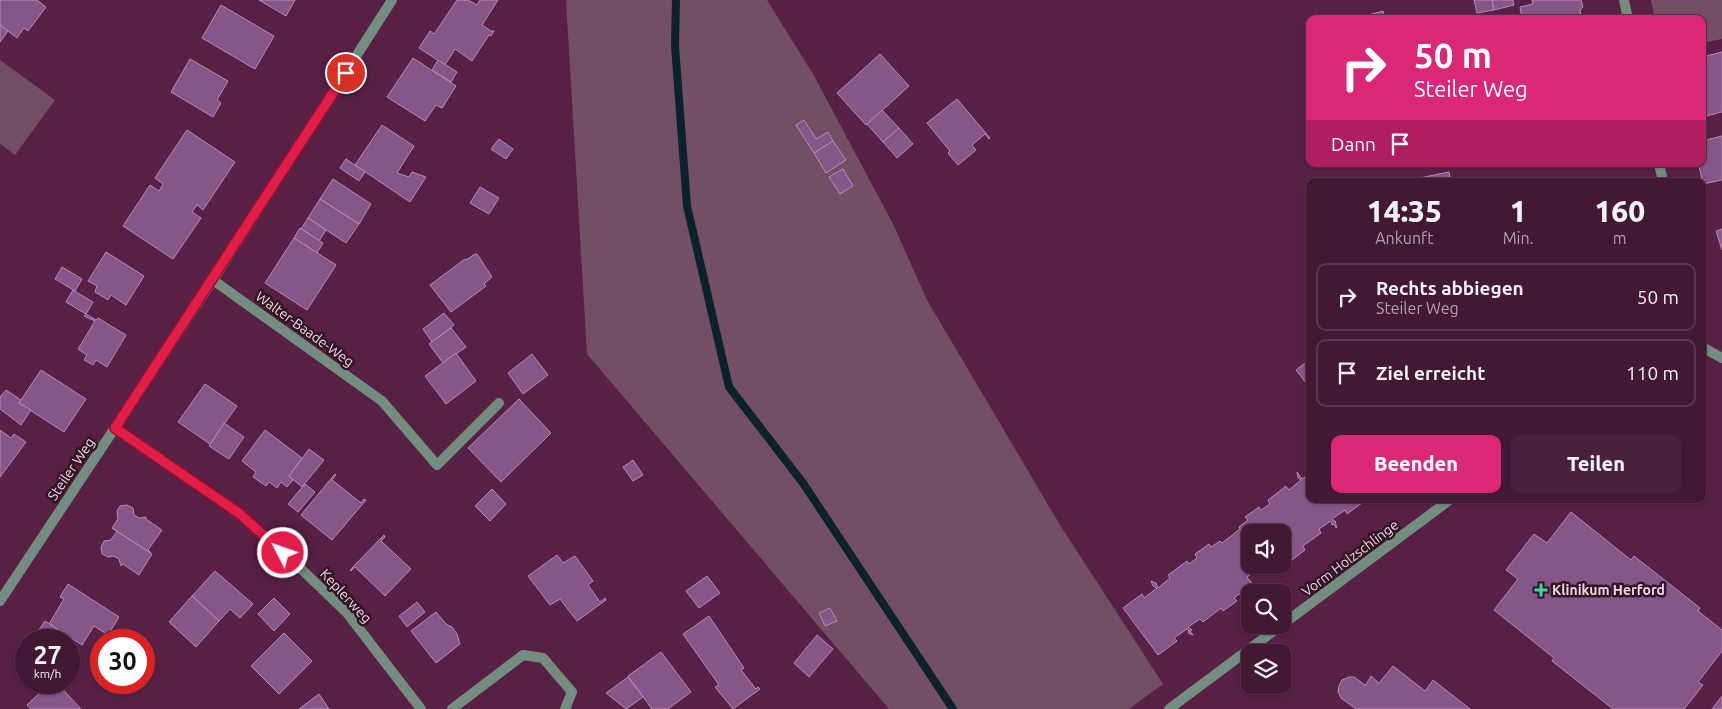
<!DOCTYPE html>
<html lang="de">
<style>
:root{--surface:#421833;--page:#49213b;--text:#f1f3f6;--muted:#aea0ac;--line:#5a374e;--accent:#db2777}
body{margin:0;font-family:Ubuntu,sans-serif;background:var(--page);color:var(--text);height:100vh;display:flex;flex-direction:column;font-size:19px;white-space:nowrap}
*{box-sizing:border-box;margin:0}
p{font-size:16px;color:var(--muted)}
.icon{flex:none;width:28px;height:28px;fill:none;stroke:currentColor;stroke-width:2;stroke-linecap:round;stroke-linejoin:round}
.map{position:relative;flex:1;overflow:hidden}
.details{position:absolute;left:1306px;top:178px;width:400px;height:325px;display:flex;flex-direction:column;background:var(--surface);border-radius:10px;box-shadow:0 1px 4px #0004,0 0 0 1px var(--line)}
.details>*{flex:none}
.guide{position:absolute;left:1306px;top:15px;width:400px;height:152px;border-radius:10px;box-shadow:0 1px 4px #0004,0 0 0 1px var(--line);background:#db2777;color:#fff;overflow:hidden}
.tools{position:absolute;left:1241px;top:524px;display:grid;gap:10px}
.tools a{display:grid;place-items:center;width:50px;height:50px;border-radius:10px;background:var(--surface);box-shadow:0 1px 4px #0004,0 0 0 1px var(--line);font-size:25px}
.speed{position:absolute;left:15px;top:629px;display:flex;gap:10px;font-size:25px;font-weight:700;text-align:center}
.speed>*{display:grid;place-content:center;width:65px;height:65px;border-radius:50%;background:var(--surface);box-shadow:0 1px 4px #0004,0 0 0 1px var(--line);line-height:1}
.speed small{font-size:12px;font-weight:400}
.speed .limit{border:8px solid #d22;background:#fff;color:#111}
.pin{position:absolute;display:grid;place-items:center;width:42px;height:42px;color:#fff;margin:-21px;border:2px solid #fff;border-radius:50%;box-shadow:0 1px 5px #0007}
.me{position:absolute;width:55px;margin:-28px;rotate:311deg;stroke-linejoin:round;filter:drop-shadow(0 0 4px #0008)}
.turn{display:flex;align-items:center;gap:18px;height:105px;padding:0 25px;font-size:22px}
.turn .icon{width:65px;height:65px;stroke-width:2.5}
.turn b{display:block;font-size:35px;line-height:42px}
.then{display:flex;align-items:center;height:48px;padding:0 25px;background:#0003;gap:10px;font-size:19px}
.eta{display:flex;justify-content:space-evenly;align-items:center;height:85px;text-align:center}
.eta b{font-size:30px;font-weight:800;line-height:35px}
.action{display:flex;gap:10px;margin-top:auto;padding:10px 25px}
.action a{flex:1;height:58px;border-radius:10px;background:var(--accent);color:#fff;font-size:20px;font-weight:800;line-height:58px;text-align:center}
.action a+a{background:var(--page);color:var(--text)}
ul{padding:0;list-style:none}
li{display:flex;align-items:center;gap:15px;height:68px;margin:0 10px 8px;padding:0 15px;border:2px solid var(--line);border-radius:10px}
li div{flex:1}
li b{display:block;font-size:19px}
li em{font-style:normal}
.map>svg:first-child{display:block}
.green{fill:#734f63}
.lines{fill:none;stroke-linecap:round;stroke-linejoin:round}
.stream{stroke:#0b222a;stroke-width:8}
.building{fill:#855688;stroke:#ba88bd}
.lane{stroke:#738e81;stroke-width:10}
.street{stroke:#738e81;stroke-width:10}
.route-casing{stroke:#92132f;stroke-width:12}
.route{stroke:#e11d48;stroke-width:9}
.poi-dot{fill:#44d49f;stroke:#2f1625;stroke-width:2}
.labels{text-anchor:middle;stroke-width:5;stroke-linejoin:round;paint-order:stroke}
.street-label{font-size:14px;fill:#f5d1e4;stroke:#2f1625}
.poi-label{font-size:14px;font-weight:bold;fill:#f5d1e4;stroke:#2f1625;text-anchor:start}
</style>
<div class="map">
<svg width="1722" height="709" viewBox="0 0 1722 709">
<rect width="100%" height="100%" fill="#582044"/>
<g class="green">
<path d="M566,0H767L813,74L893,224L927,300L1060,525L1163,684L1129,709H889L587,354Z"/>
<path d="M1651,0H1722V39L1703,43L1702,19H1655Z"/>
<path d="M0,60L55,100L15,155L0,144Z"/>
</g>
<g class="lines">
<path class="stream" d="M676,0L675,46L687,206L729,387L803,483L953,709"/>
</g>
<g class="building">
<path d="M0,0H37L46,7L28,31L24,28L17,38L0,25Z"/>
<path d="M259,0H295L286,16Z"/>
<path d="M457,0H468L477,5L480,0H498L482,25L491,31H494L491,36L489,35L472,61L455,49L445,65L419,48L430,31L434,34Z"/>
<path d="M1474,0H1492L1494,10L1477,13Z"/>
<path d="M1492,0H1513L1514,5L1494,10Z"/>
<path d="M1532,0H1581L1583,7L1580,10L1582,19H1522L1520,7L1533,4Z"/>
<path d="M221,5L274,36L255,69L202,38Z"/>
<path d="M1383,11L1385,19H1353Z"/>
<path d="M0,25L8,31L0,42Z"/>
<path d="M1722,52V112L1702,117V57Z"/>
<path d="M880,54L909,86L866,125L837,93Z"/>
<path d="M413,58L456,86L442,108L436,105L425,121L387,97Z"/>
<path d="M190,59L228,81L217,100L221,103L213,117L171,92Z"/>
<path d="M438,60L457,72L451,82L432,70Z"/>
<path d="M957,99L990,138L989,139L985,134L972,145L976,150L958,165L948,153L950,151L927,123Z"/>
<path d="M882,110L899,128L883,142L867,124Z"/>
<path d="M804,120L816,139L828,132L833,141L814,153L796,125Z"/>
<path d="M382,125L414,146L397,173L409,177L412,172L426,177L410,202L355,165Z"/>
<path d="M899,128L913,144L897,158L883,142Z"/>
<path d="M187,130L235,162L203,210L197,205L192,212L201,218L173,259L123,226L150,185L159,191L163,184L155,178Z"/>
<path d="M1722,136V180L1703,184L1699,166L1702,164V141Z"/>
<path d="M499,139L513,149L506,159L491,149Z"/>
<path d="M833,141L846,160L826,173L814,153Z"/>
<path d="M346,159L365,172L359,181L340,168Z"/>
<path d="M843,169L853,186L840,194L829,177Z"/>
<path d="M1449,172L1451,181H1405Z"/>
<path d="M333,179L371,204L359,224L320,199Z"/>
<path d="M480,187L499,198L489,214L470,203Z"/>
<path d="M320,199L359,224L346,243L308,218Z"/>
<path d="M308,218L326,230L319,241L301,229Z"/>
<path d="M300,228L323,243L317,253L294,238Z"/>
<path d="M1722,229V250L1716,231Z"/>
<path d="M294,238L336,265L307,310L265,283Z"/>
<path d="M106,252L144,276L126,305L111,295L108,300L95,292L97,286L88,281Z"/>
<path d="M475,254H477L492,277L484,284L486,286L451,312L430,285L465,259L466,260Z"/>
<path d="M62,267L82,279L75,291L55,279Z"/>
<path d="M73,290L93,302L86,314L66,302Z"/>
<path d="M444,313L454,325L432,342L423,329Z"/>
<path d="M86,314L96,320L98,318L126,335L107,367L96,360L93,365L84,360L87,355L78,349L95,321L84,316Z"/>
<path d="M451,328L466,347L443,363L429,344Z"/>
<path d="M456,353L476,381L446,404L425,376Z"/>
<path d="M532,354L548,375L523,394L508,373Z"/>
<path d="M1310,359V388L1296,370Z"/>
<path d="M41,370L86,399L64,432L19,403Z"/>
<path d="M205,384L237,406L210,444L178,422Z"/>
<path d="M6,390L21,400L19,403L31,410L21,425L0,409V397Z"/>
<path d="M519,399L551,433L501,482L468,448Z"/>
<path d="M224,423L244,437L229,459L209,446Z"/>
<path d="M0,430L11,438L14,434L26,442L0,477Z"/>
<path d="M265,430L302,458L289,476L293,480L287,487L281,482L277,488L269,482L266,486L253,477L256,472L242,461Z"/>
<path d="M309,449L324,460L302,487L289,476Z"/>
<path d="M633,460L643,475L633,481L623,467Z"/>
<path d="M1297,472L1302,479L1310,474V499L1366,500L1347,514L1345,510L1332,519L1336,522L1335,523L1337,527L1336,528L1334,524L1332,525L1331,521L1319,529L1321,533L1303,546L1305,550L1292,560L1290,557L1282,562V532H1250V565H1264L1247,577L1255,587L1248,592L1246,589L1234,598L1237,601L1223,611L1221,608L1203,622L1200,619L1188,627L1192,630L1190,631L1193,635L1188,633L1189,631L1187,629L1174,638L1177,641L1158,655L1123,608L1142,594L1144,598L1157,588L1153,586L1151,581L1156,583L1158,588L1170,578L1168,575L1187,561L1189,564L1197,558L1195,554L1209,544L1211,547L1220,541L1222,543L1240,529L1239,527L1248,520L1245,517L1259,507L1261,510L1270,504L1268,500L1286,486L1289,490L1301,480L1298,478Z"/>
<path d="M335,474L336,475L332,480L361,503L364,499L366,500L332,540L301,515Z"/>
<path d="M305,484L315,492L298,512L288,504Z"/>
<path d="M492,489L506,504L490,521L475,506Z"/>
<path d="M127,505L133,508L134,515L139,518L146,517V519L162,530L148,550L152,554L112,528L118,519L117,511L120,506Z"/>
<path d="M1571,512L1631,560L1634,556L1700,608L1698,611L1722,630V651L1698,682L1703,685L1684,709H1613L1552,661L1554,658L1494,610L1518,579L1506,570L1534,534L1547,543Z"/>
<path d="M112,528L152,554L139,575L123,564L121,566L119,559L114,556L108,557L102,554L101,547L104,541L111,540L117,531Z"/>
<path d="M384,535L385,537L381,541L411,569L385,596L355,567L351,571L350,570Z"/>
<path d="M557,555L563,563L575,556L593,581L588,585L600,602L605,598L606,600L577,621L560,599L550,605L528,576Z"/>
<path d="M1267,565H1278L1281,568L1273,573Z"/>
<path d="M215,571L253,604L240,618L230,609L219,621L192,596Z"/>
<path d="M707,576L720,593L699,608L686,591Z"/>
<path d="M68,584L119,617L108,635L94,626L82,645L49,624L64,599L60,597Z"/>
<path d="M192,596L219,621L196,647L169,622Z"/>
<path d="M274,598L290,614L274,631L258,614Z"/>
<path d="M417,602L425,612L407,627L399,616Z"/>
<path d="M830,608L837,621L825,626L819,613Z"/>
<path d="M436,612L446,624L452,627L457,634L460,644L436,663L411,631Z"/>
<path d="M709,616L744,668L741,670L756,689L758,687L760,689L733,709L715,687L719,685L683,634Z"/>
<path d="M45,621L63,633L59,640H53L38,631Z"/>
<path d="M38,631L53,640H32Z"/>
<path d="M284,633L312,661L279,694L251,666Z"/>
<path d="M817,635L833,649L809,677L794,663Z"/>
<path d="M661,652L691,692L668,709H652L628,676Z"/>
<path d="M1393,666L1425,691L1433,680L1470,709H1356L1341,698L1338,692L1339,686L1342,680L1349,677H1354L1365,685V686L1371,676L1379,683Z"/>
<path d="M628,677L643,697L626,709L606,693Z"/>
<path d="M51,682H56L81,709H31L27,705Z"/>
<path d="M319,694L329,709H299Z"/>
<path d="M1722,696V709H1712Z"/>
</g>
<g class="lines">
<path class="lane" d="M382,401L437,465L499,403"/>
<g class="street">
<path d="M1624,0L1628,19"/>
<path d="M1659,164L1663,181"/>
<path d="M213,280L382,401"/>
<path d="M1702,347L1722,358"/>
<path d="M115,428L240,514L297,565L347,613L421,709"/>
<path d="M0,601L213,280L392,0"/>
<path d="M452,709L523,655L543,658L572,692L565,709"/>
<path d="M1169,709L1451,499"/>
</g>
</g>
<g class="lines">
<defs>
<path id="route" d="M283,553L240,514L115,428L346,73"/>
</defs>
<use href="#route" class="route-casing"/>
<use href="#route" class="route"/>
</g>
<path class="poi-dot" d="M1538.5 582.5h5v5h5v5h-5v5h-5v-5h-5v-5h5z"/>
<g class="labels">
<g class="street-label">
<text transform="translate(305 329) rotate(36)" y="5">Walter-Baade-Weg</text>
<text transform="translate(71 469) rotate(-56)" y="5">Steiler Weg</text>
<text transform="translate(1350 558) rotate(-37)" y="5">Vorm Holzschlinge</text>
<text transform="translate(346 596) rotate(47)" y="5">Keplerweg</text>
</g>
<g class="poi-label">
<text x="1552" y="595">Klinikum Herford</text>
</g>
</g>
</svg>
<div class="tools">
<a><svg class="icon" aria-label="sound" viewBox="0 0 24 24"><path d="M4 9h4l5-4v14l-5-4H4zM17 9q2 3 0 6"/></svg></a>
<a><svg class="icon" aria-label="search" viewBox="0 0 24 24"><circle cx="10" cy="10" r="6"/><path d="M15 15l6 6"/></svg></a>
<a><svg class="icon" aria-label="layers" viewBox="0 0 24 24"><path d="M12 4l9 5-9 5-9-5zM3 14l9 5 9-5"/></svg></a>
</div>
<div class="speed"><div>27<small>km/h</small></div><div class="limit">30</div></div>
<div class="pin" style="left:346px;top:73px;background:#d93025"><svg class="icon" aria-label="arrive" viewBox="0 0 24 24"><path d="M6 21V4h12l-3 4 3 4H6"/></svg></div>
<svg class="me" style="left:283px;top:553px" viewBox="-20 -20 40 40"><circle r="17" fill="#e11d48" stroke="#fff" stroke-width="3"/><path d="M0-11L8 9 0 5-8 9z" fill="#fff"/></svg>
<div class="guide">
<div class="turn"><svg class="icon" aria-label="right" viewBox="0 0 24 24"><path d="M7 20v-9h11M14 6l5 5-5 5"/></svg><div><b>50 m</b>Steiler Weg</div></div>
<div class="then">Dann<svg class="icon" aria-label="arrive" viewBox="0 0 24 24"><path d="M6 21V4h12l-3 4 3 4H6"/></svg></div>
</div>
<section class="details">
<div class="eta">
<div><b>14:35</b><p>Ankunft</p></div>
<div><b>1</b><p>Min.</p></div>
<div><b>160</b><p>m</p></div>
</div>
<ul>
<li><svg class="icon" aria-label="right" viewBox="0 0 24 24"><path d="M7 20v-9h11M14 6l5 5-5 5"/></svg><div><b>Rechts abbiegen</b><p>Steiler Weg</p></div><em>50 m</em></li>
<li><svg class="icon" aria-label="arrive" viewBox="0 0 24 24"><path d="M6 21V4h12l-3 4 3 4H6"/></svg><div><b>Ziel erreicht</b></div><em>110 m</em></li>
</ul>
<div class="action"><a>Beenden</a><a>Teilen</a></div>
</section>
</div>
